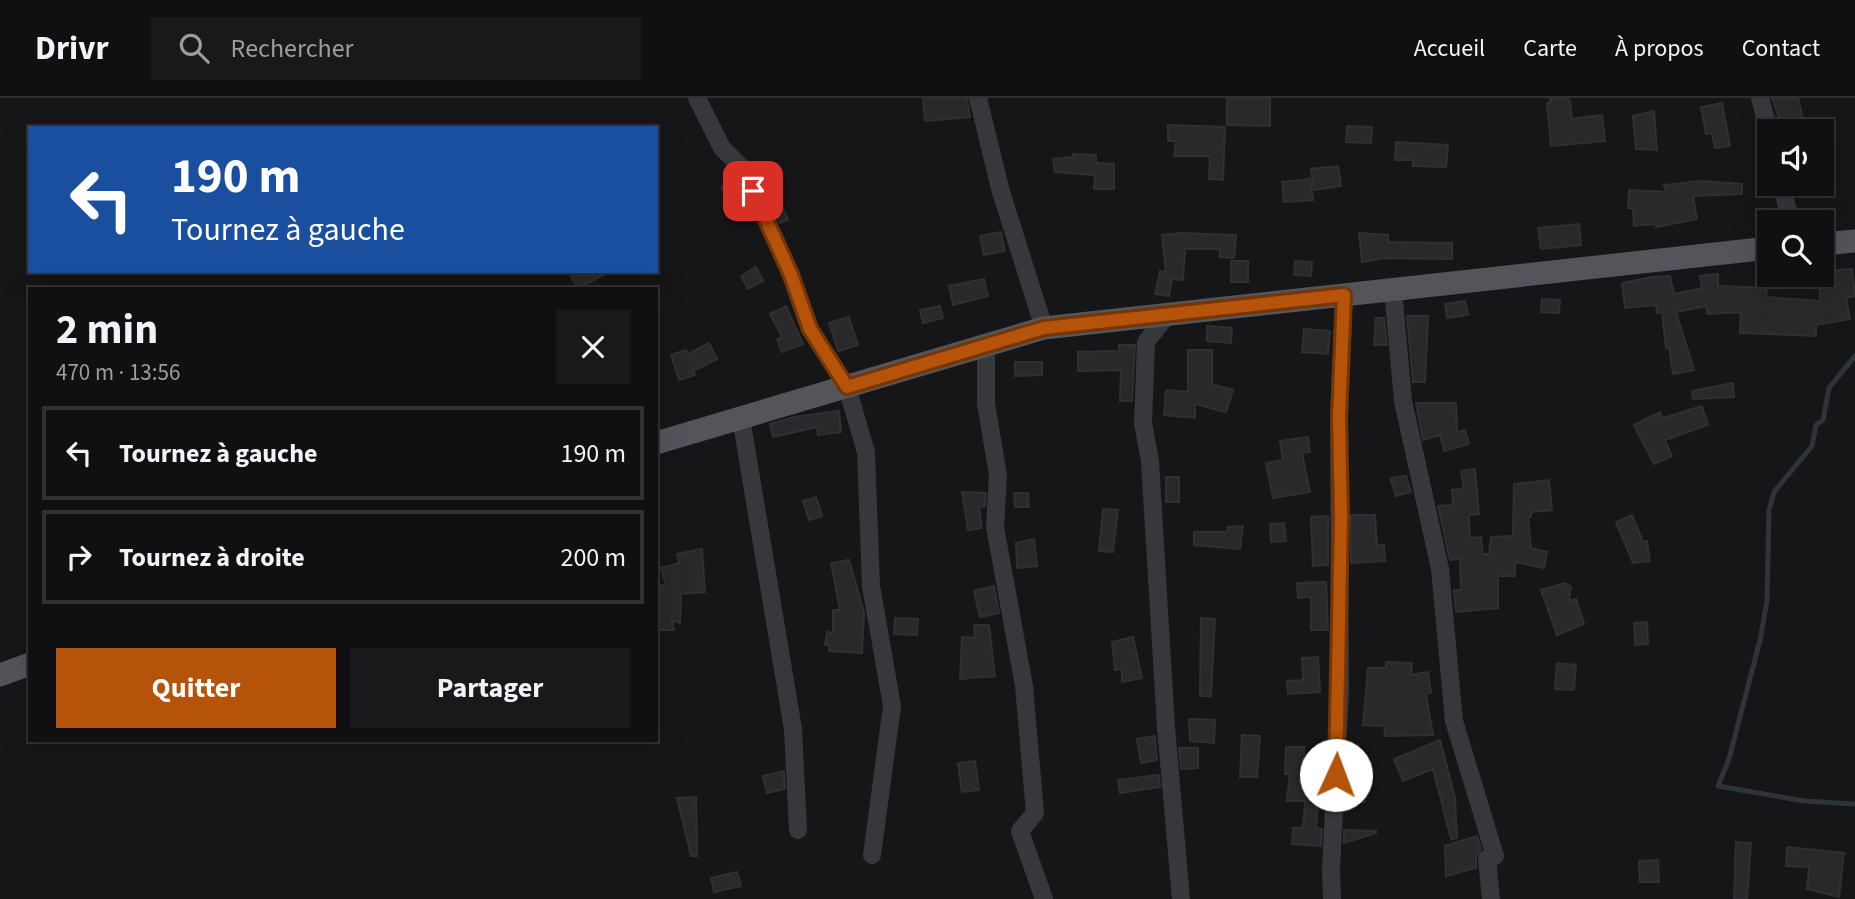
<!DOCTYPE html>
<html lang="fr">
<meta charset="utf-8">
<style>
:root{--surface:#101012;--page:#19191b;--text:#f1f3f6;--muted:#9c9d9f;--line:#303032;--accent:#b45309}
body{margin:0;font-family:"Source Sans 3",sans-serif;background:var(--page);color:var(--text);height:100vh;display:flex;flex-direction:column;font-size:26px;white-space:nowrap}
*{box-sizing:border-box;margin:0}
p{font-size:23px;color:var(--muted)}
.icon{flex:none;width:38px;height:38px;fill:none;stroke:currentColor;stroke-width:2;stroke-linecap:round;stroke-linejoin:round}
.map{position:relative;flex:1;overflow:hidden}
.sheet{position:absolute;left:28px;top:189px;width:630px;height:455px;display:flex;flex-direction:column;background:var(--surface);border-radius:0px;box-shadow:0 7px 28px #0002,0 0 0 2px var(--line)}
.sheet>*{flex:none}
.hud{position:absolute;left:28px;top:28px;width:630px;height:147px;border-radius:0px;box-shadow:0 7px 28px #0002,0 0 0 2px var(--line);background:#1a4fa0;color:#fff;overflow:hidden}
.controls{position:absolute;left:1757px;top:21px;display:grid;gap:14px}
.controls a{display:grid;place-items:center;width:77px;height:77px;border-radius:0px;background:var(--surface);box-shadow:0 7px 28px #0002,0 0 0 2px var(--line);font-size:35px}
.pin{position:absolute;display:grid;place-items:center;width:60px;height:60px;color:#fff;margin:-30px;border-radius:14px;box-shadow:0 4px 10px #0006}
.me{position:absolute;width:77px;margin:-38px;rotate:2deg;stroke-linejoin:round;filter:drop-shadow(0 0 5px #0008)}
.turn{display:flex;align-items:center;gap:24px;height:147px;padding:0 28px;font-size:32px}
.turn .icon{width:91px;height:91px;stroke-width:2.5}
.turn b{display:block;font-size:49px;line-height:60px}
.round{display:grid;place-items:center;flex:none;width:74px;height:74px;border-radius:0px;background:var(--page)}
.head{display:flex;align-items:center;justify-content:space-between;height:119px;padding:0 28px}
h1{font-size:42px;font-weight:700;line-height:52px}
.cta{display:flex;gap:14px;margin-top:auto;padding:14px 28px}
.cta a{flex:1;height:80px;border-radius:0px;background:var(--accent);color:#fff;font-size:28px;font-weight:700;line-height:80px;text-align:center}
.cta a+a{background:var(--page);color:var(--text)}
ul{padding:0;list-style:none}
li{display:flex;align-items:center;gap:21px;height:94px;margin:0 14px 10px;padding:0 14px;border:4px solid var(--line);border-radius:0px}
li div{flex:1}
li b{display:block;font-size:26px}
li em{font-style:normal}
header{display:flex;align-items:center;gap:42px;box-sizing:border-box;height:98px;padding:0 35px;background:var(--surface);border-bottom:2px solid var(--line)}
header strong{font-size:33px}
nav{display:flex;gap:38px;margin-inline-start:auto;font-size:24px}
.search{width:490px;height:63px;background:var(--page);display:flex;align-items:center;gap:18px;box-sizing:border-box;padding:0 24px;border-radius:0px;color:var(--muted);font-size:26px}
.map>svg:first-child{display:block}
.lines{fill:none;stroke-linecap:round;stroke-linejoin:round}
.stream{stroke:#2d353b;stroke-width:5}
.building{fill:#29292c;stroke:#303034;stroke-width:2}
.minor{stroke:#37383c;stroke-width:18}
.major{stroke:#54555b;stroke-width:23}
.route-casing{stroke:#753606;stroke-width:18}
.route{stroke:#b45309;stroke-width:12}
</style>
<header>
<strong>Drivr</strong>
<div class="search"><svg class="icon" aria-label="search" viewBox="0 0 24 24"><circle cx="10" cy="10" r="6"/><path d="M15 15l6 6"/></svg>Rechercher</div>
<nav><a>Accueil</a><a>Carte</a><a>À propos</a><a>Contact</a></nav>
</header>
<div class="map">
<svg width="1855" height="801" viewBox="0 0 1855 801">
<rect width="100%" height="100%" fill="#161618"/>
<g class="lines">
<path class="stream" d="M1855,258L1829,290L1823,322L1816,327L1812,348L1774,394L1769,412L1767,503L1760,542L1729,661L1718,688L1804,703L1855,706"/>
</g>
<g class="building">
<path d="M923,0H967L970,19L925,23Z"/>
<path d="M1227,0H1270V28L1227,27Z"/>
<path d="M1550,0H1566L1570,3L1572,21L1602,17L1605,43L1551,48L1547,5H1550Z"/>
<path d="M1772,0H1798L1806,33H1784Z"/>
<path d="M1722,5L1730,48L1715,50L1712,35L1706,36L1701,9Z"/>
<path d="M1654,13L1657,52L1636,51L1633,18Z"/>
<path d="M1168,27L1225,29L1223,82L1209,81L1210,58H1174L1176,43H1168Z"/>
<path d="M1347,28L1372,29L1371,45L1346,44Z"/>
<path d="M1396,44L1448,47L1446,69L1413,68V62H1395Z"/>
<path d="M1073,56L1096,57V65L1114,66V91H1094L1095,77L1055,74L1053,61L1073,59Z"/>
<path d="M1338,68L1341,88L1314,92L1311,71Z"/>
<path d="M1310,81L1313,102L1284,104L1282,84Z"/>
<path d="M1701,83L1742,86V96L1693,98L1697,121L1656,129V126L1634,128L1633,110H1628L1629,92L1666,94L1664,87Z"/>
<path d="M735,85L744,110L731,115L721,89Z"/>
<path d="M779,100L788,122L780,125L770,103Z"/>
<path d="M1579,126L1581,147L1541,151L1538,130Z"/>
<path d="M1001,134L1005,153L984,157L980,138Z"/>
<path d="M1180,135L1236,137L1234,160L1220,159V151H1185L1183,182L1172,181L1169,198L1155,196L1160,173L1166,174L1162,137Z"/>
<path d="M1359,135L1388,137V144L1452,145V161L1385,160L1362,164Z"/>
<rect x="1231" y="163" width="17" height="21"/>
<path d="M1295,163L1312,164L1311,178L1294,177Z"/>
<path d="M756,169L763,183L748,191L741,178Z"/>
<path d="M1852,171L1855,198L1846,200L1850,221L1816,227V238L1740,235L1741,214L1707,216L1706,208L1676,214L1694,272L1673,276L1669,249L1666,250L1662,214L1657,215L1656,207L1625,210L1622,185L1652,179L1670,178L1674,196L1702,190L1700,178L1718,176V188L1767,190L1766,199L1820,203L1819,177H1822V173Z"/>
<path d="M581,173H610L578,191L571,179Z"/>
<path d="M984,181L988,198L953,207L949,188Z"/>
<path d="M1542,201L1560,202L1559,215L1541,214Z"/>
<path d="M1465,203L1468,217L1447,220L1445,206Z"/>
<path d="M786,208L803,246L782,254L777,241L782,239L770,216Z"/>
<path d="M940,208L943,220L923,225L920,212Z"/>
<path d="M1407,218H1428L1425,284H1413Z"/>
<path d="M849,219L858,247L838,253L829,225Z"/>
<path d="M1376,220H1384L1387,247H1374Z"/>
<path d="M1207,228L1232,230L1231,245L1207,243Z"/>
<path d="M1304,231L1330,233L1328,256L1302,254Z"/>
<path d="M709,245L717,261L693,273L695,277L679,282L671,257L686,252L688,256Z"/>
<path d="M1119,247H1135L1132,303H1120L1121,272L1078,273V254L1119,253Z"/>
<path d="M1188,252H1212V286L1233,292L1226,314L1195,306V320L1164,317L1166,292L1188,294Z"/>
<path d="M1015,264H1042V277L1015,278Z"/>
<path d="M1733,285L1734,299L1693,301L1692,293Z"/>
<path d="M1416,305H1456L1457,334L1465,332L1469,346L1444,353L1440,337L1423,342Z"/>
<path d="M1702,308L1708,327L1665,342L1672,358L1654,366L1634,327L1660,314L1663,320Z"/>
<path d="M839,313L841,334L818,337L817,329L773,339L770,326L794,319Z"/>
<path d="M1308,339L1310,354L1302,355L1310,394L1273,400L1266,365L1283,362L1280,343Z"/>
<path d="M1475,371L1479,416L1469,417L1470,440L1481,439L1483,456H1489L1491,439L1513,438L1514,386L1549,382L1552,412L1531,414V419H1528L1531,450L1547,454L1544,470L1515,464V478H1498V510L1456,514L1454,492H1461L1460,461L1450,462L1438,408L1453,407L1452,392L1464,391L1461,373Z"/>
<path d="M1406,378L1411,394L1396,398L1390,380Z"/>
<rect x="1166" y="379" width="13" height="25"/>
<path d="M962,394L986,395L985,408L979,409L982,430L968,432Z"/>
<path d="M1014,395H1028L1029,409H1015Z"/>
<path d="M816,399L822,418L809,422L803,403Z"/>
<path d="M1103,411L1118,412L1113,454L1099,453Z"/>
<path d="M1351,417H1375L1377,448L1384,447L1385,463L1351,465Z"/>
<path d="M1632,417L1643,444L1647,443L1650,463L1633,465L1616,424Z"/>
<path d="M1328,418V467L1313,468L1311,419Z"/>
<path d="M1284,425L1286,443L1271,444L1270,426Z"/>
<path d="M1243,428L1240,451L1194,447V434H1227L1228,429Z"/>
<path d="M1034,441L1037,468L1017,470L1016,445Z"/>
<path d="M702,451L705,494L681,496L680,525L672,522L674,532H659L660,487H666L661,470L679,465L677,456Z"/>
<path d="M849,462L864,514L862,555L829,553V547H825L827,534L833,535V512H840L831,465Z"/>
<path d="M1326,484L1328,532H1311V499L1298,500L1297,485Z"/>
<path d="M1565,485L1571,489L1569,503L1576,501L1584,526L1557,537L1541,492Z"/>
<path d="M994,488L999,515L980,519L974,493Z"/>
<path d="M895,520L918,521L917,537L894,536Z"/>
<path d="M1201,520L1215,521L1211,598H1200Z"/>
<path d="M1647,524L1648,546L1635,547L1634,525Z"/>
<path d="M974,527H989L995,578L960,581L962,539L975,540Z"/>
<path d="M1133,539L1142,580L1122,584V571L1115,572L1112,544Z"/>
<path d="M1318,559L1320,594L1288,596L1287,583L1303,582L1302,560Z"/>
<path d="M1386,564L1412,565L1411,577L1428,574L1431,595L1426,596L1433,637L1385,638L1384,628L1363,627L1368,570H1386Z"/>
<path d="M1557,565L1576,567L1574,592L1555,591Z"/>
<path d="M1189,621L1215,622L1214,645L1190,643Z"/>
<path d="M1242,637L1260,638L1257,679H1240Z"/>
<path d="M1155,638L1157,662L1141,665L1137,641Z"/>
<path d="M1440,642L1455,700L1457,740L1451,741L1433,671L1403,683L1394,661Z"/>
<path d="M1286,649H1304V681L1320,682L1316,730L1322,731L1321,748L1292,746L1293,730H1303L1305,703H1287L1290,676H1285Z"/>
<path d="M1179,650H1198V670L1181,671Z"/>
<path d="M975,663L979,692L962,694L958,665Z"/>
<path d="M784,673L785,691L767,695L763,678Z"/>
<path d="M1159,677L1160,689L1120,695L1118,682Z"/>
<path d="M1349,690H1365V704H1348Z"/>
<path d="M696,699L697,758H691L677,700Z"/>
<path d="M1344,732L1376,733V735L1344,745Z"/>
<path d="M1477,738L1481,751L1476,758V770L1446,778L1445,748Z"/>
<path d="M1736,744L1751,745L1747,801H1734Z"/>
<path d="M1787,749L1844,755L1839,799L1807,791L1809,769L1786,768Z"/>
<path d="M1658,762L1659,784H1640L1639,763Z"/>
<path d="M737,774L741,788L714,794L711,780Z"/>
</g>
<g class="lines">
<g class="minor">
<path d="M697,0L722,50L744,72L791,177L810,231L847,289L866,354L871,488L892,608L872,757"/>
<path d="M978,0L1001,94L1044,230"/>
<path d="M1760,0L1769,33"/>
<path d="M1782,86L1790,124"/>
<path d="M1393,191L1403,303L1440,471L1454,623L1495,758L1487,761L1491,801"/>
<path d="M1168,216L1146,244L1143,325L1150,363L1166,629L1181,801"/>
<path d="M986,247V306L998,377L995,429L1024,588L1035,715L1020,733L1044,801"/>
<path d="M741,320L793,631L798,732"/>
<path d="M1332,801L1331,772L1340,595L1339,319L1344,197"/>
</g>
<g class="major">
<path d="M1822,146L1855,143"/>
<path d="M656,345L1044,230L1769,150"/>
<path d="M0,577L30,566"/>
</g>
</g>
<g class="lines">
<defs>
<path id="route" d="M753,93L791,177L810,231L847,289L1044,230L1344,197L1339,319L1341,419L1336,677"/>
</defs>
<use href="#route" class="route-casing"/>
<use href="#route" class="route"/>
</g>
</svg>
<div class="controls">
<a><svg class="icon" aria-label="sound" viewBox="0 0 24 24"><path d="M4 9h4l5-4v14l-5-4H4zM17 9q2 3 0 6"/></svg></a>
<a><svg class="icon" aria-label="search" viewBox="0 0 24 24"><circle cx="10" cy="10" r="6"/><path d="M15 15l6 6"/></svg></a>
</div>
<div class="pin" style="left:753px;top:93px;background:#d93025"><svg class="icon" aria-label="arrive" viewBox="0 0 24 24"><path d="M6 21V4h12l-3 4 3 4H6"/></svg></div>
<svg class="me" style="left:1336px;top:677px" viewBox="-20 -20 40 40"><circle r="19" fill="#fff"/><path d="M0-13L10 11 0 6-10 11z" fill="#b45309"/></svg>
<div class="hud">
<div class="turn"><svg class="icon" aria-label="left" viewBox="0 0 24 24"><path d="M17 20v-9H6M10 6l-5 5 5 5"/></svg><div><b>190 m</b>Tournez à gauche</div></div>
</div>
<section class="sheet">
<div class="head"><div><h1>2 min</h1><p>470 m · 13:56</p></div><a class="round"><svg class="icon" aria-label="close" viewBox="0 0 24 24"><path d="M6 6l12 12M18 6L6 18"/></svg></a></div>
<ul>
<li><svg class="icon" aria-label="left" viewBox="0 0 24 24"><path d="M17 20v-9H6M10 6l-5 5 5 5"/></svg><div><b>Tournez à gauche</b></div><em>190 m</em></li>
<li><svg class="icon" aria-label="right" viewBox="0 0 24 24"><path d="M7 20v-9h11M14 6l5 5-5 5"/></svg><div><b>Tournez à droite</b></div><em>200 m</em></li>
</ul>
<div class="cta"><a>Quitter</a><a>Partager</a></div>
</section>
</div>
